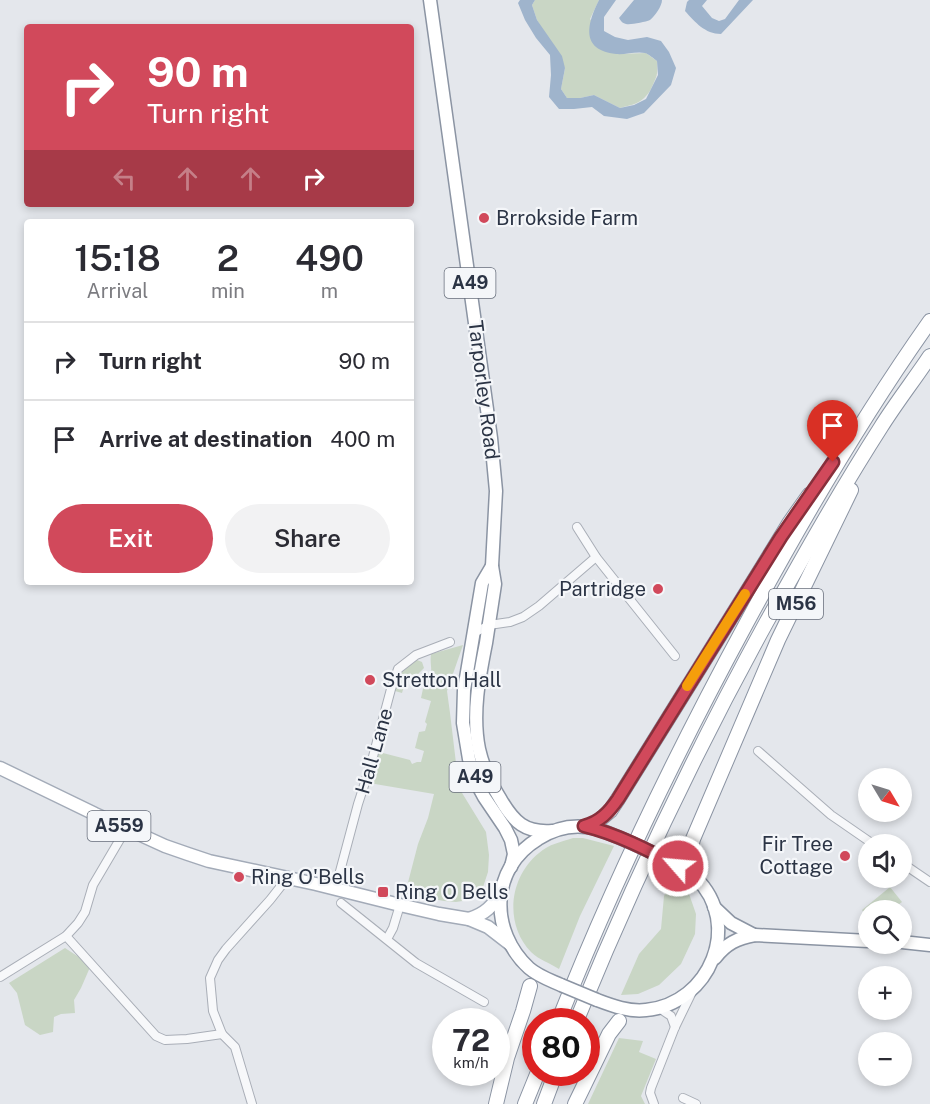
<!DOCTYPE html>
<meta charset="utf-8">
<style>
:root{--surface:#fff;--page:#f2f2f3;--text:#2b2b33;--muted:#7c7c81;--line:#e1e1e2;--accent:#d1495b}
body{margin:0;font-family:"Public Sans",sans-serif;background:var(--page);color:var(--text);height:100vh;display:flex;flex-direction:column;font-size:22px;white-space:nowrap}
*{box-sizing:border-box;margin:0}
p{font-size:20px;color:var(--muted)}
.icon{flex:none;width:33px;height:33px;fill:none;stroke:currentColor;stroke-width:2;stroke-linecap:round;stroke-linejoin:round}
.map{position:relative;flex:1;overflow:hidden}
.side{position:absolute;left:24px;top:219px;width:390px;height:366px;display:flex;flex-direction:column;background:var(--surface);border-radius:6px;box-shadow:0 3px 9px #0003}
.side>*{flex:none}
.top-card{position:absolute;left:24px;top:24px;width:390px;height:183px;border-radius:6px;box-shadow:0 3px 9px #0003;background:#d1495b;color:#fff;overflow:hidden}
.needle{width:39px;rotate:128deg}
.controls{position:absolute;left:858px;top:768px;display:grid;gap:12px}
.controls a{display:grid;place-items:center;width:54px;height:54px;border-radius:50%;background:var(--surface);box-shadow:0 3px 9px #0003;font-size:30px}
.speed{position:absolute;left:432px;top:1008px;display:flex;gap:12px;font-size:30px;font-weight:700;text-align:center}
.speed>*{display:grid;place-content:center;width:78px;height:78px;border-radius:50%;background:var(--surface);box-shadow:0 3px 9px #0003;line-height:1}
.speed small{font-size:15px;font-weight:400}
.speed .limit{border:9px solid #d22;background:#fff;color:#111}
.pin{position:absolute;display:grid;place-items:center;width:51px;height:51px;color:#fff;margin:-62px -26px;border-radius:50% 50% 50% 0;rotate:-45deg;box-shadow:0 0 6px #0007}
.pin .icon{rotate:45deg}
.me{position:absolute;width:66px;margin:-33px;rotate:297deg;stroke-linejoin:round;filter:drop-shadow(0 0 4px #0008)}
.turn{display:flex;align-items:center;gap:21px;height:126px;padding:0 24px;font-size:27px}
.turn .icon{width:78px;height:78px;stroke-width:2.5}
.turn b{display:block;font-size:42px;line-height:51px}
.lanes{display:flex;align-items:center;height:57px;padding:0 24px;background:#0003;justify-content:center;gap:30px;direction:ltr}
.lanes .off{opacity:.35}
.eta{display:flex;justify-content:space-evenly;align-items:center;height:102px;text-align:center}
.eta b{font-size:36px;font-weight:600;line-height:42px}
.cta{display:flex;gap:12px;margin-top:auto;padding:12px 24px}
.cta a{flex:1;height:69px;border-radius:36px;background:var(--accent);color:#fff;font-size:24px;font-weight:600;line-height:69px;text-align:center}
.cta a+a{background:var(--page);color:var(--text)}
ul{padding:0;list-style:none}
li{display:flex;align-items:center;gap:18px;height:78px;padding:0 24px;border-top:2px solid var(--line)}
li div{flex:1}
li b{display:block;font-size:22px}
li em{font-style:normal}
.map>svg:first-child{display:block}
.green{fill:#c9d6c5}
.water{fill:#9fb4cc}
.lines{fill:none;stroke-linecap:round;stroke-linejoin:round}
.minor-casing{stroke:#a9aeb7;stroke-width:10}
.primary-casing{stroke:#a3abb8;stroke-width:15}
.trunk-casing{stroke:#8b94a3;stroke-width:15}
.motorway-casing{stroke:#8b94a3;stroke-width:16}
.minor{stroke:#f7f8fa;stroke-width:8}
.primary{stroke:#fff;stroke-width:12}
.trunk{stroke:#fff;stroke-width:12}
.motorway{stroke:#fff;stroke-width:14}
.trunk-bridge-casing{stroke:#8b94a3;stroke-width:15;stroke-linecap:butt}
.trunk-bridge{stroke:#fff;stroke-width:12}
.route-casing{stroke:#882f3b;stroke-width:15}
.route{stroke:#d1495b;stroke-width:10}
.slow{stroke:#f59e0b;stroke-width:10}
.poi-dot{fill:#d1495b;stroke:#f4f6f9;stroke-width:2}
.labels{text-anchor:middle;stroke-width:4.5;stroke-linejoin:round;paint-order:stroke}
.shield{fill:#f4f6f9;stroke:#676e7b;stroke-width:1.5}
.shield-label{font-size:18px;font-weight:bold;fill:#2b3445}
.poi-label{font-size:20px;fill:#2b3445;stroke:#f4f6f9;text-anchor:start}
.street-label{font-size:20px;fill:#2b3445;stroke:#f4f6f9}
</style>
<div class="map">
<svg width="930" height="1104" viewBox="0 0 930 1104">
<rect width="100%" height="100%" fill="#e4e7ec"/>
<g class="green">
<path d="M535,0H599L590,19L617,54L646,53L657,61C658,75 657,76 651,89C643,103 635,104 620,108L594,95L580,98H567L561,89L565,68L537,20L532,5Z"/>
<path d="M463,645L447,691L450,713L459,788L486,832L489,855L488,872L483,887L476,894L469,900L456,902L444,901L405,894L418,844L428,818L434,794L369,783L379,752L410,760L412,764L417,762H421L424,751L415,748L419,732L425,731L427,724L425,722L431,701L421,698L424,684L420,682C437,670 429,671 431,654Z"/>
<path d="M417,660L422,662L424,668L412,680L406,679L402,693L395,691C398,676 403,667 417,660Z"/>
<path d="M573,838H583L614,846L580,916L559,969C550,963 539,960 531,952C504,924 509,877 539,853C549,844 561,842 573,838Z"/>
<path d="M674,877L687,888L696,914L695,934L681,964L659,985L638,994L621,995L639,954L661,929L664,896Z"/>
<path d="M890,887L902,902L891,910H868V919L862,910Z"/>
<path d="M65,948L91,965L81,988L74,1000L75,1013L61,1014L54,1017L53,1032L40,1035L25,1025L17,993L9,983Z"/>
<path d="M619,1038L643,1041L639,1052L656,1059L641,1096L645,1104H588Z"/>
</g>
<g class="water">
<path d="M520,0H535L532,5L537,20L562,56L565,68L561,89L567,98H580L594,95L620,108L634,105L646,99L658,75L657,61C654,59 649,54 645,53C636,51 625,55 616,54C580,50 587,24 599,0H616L604,17V31L615,37L628,40L647,37L661,41L669,52L676,68L671,85L644,113L627,119L604,116L592,107L574,109H559L549,97L551,75L550,55L536,38L525,20L518,3Z"/>
<path d="M634,0H662C662,6 655,16 650,20C645,22 631,25 626,24C622,23 621,21 619,18Z"/>
<path d="M689,0H707L702,6L712,18L719,21L725,19L739,0H753L721,34C705,34 695,22 685,11L687,2Z"/>
</g>
<g class="lines">
<defs>
<g id="minor">
<path d="M577,527L596,557L675,656"/>
<path d="M474,633L489,625L510,622L523,617L539,606L596,557"/>
<path d="M758,751L831,815L873,844"/>
<path d="M902,863L930,882"/>
<path d="M335,890L358,804L371,764L391,689L398,669L416,655L450,642"/>
<path d="M341,903L416,963L484,1002"/>
<path d="M66,936L156,1036L165,1040L187,1039L222,1034"/>
<path d="M387,939L393,928L400,905"/>
<path d="M0,977L66,936L78,923L85,912L93,885L126,829"/>
<path d="M659,1008L671,1016L675,1027"/>
<path d="M683,1098L696,1104"/>
<path d="M252,1104L235,1047L222,1034L213,1011L210,978L218,960L226,949L270,900L281,886L284,877"/>
<path d="M654,1104L650,1093L651,1088L675,1027L692,992"/>
</g>
<g id="primary">
<path d="M0,768L95,814L165,846L188,854L209,861L316,884L400,905L439,914L469,919L488,927L510,944"/>
<path d="M469,919C485,914 493,906 501,892"/>
</g>
<g id="trunk">
<path d="M430,0L491,438L496,491L492,566L495,584C492,604 489,624 486,643C479,678 472,714 479,749C483,767 491,784 501,800C514,822 525,833 552,831"/>
<path d="M492,566L482,583L464,690L463,723L469,759L477,784L484,797L505,828L511,840L514,854L511,867"/>
<path d="M714,907L731,923L754,935"/>
<path d="M902,942L930,945"/>
<path d="M715,958C726,944 737,938 755,935L868,941"/>
<path d="M561,985C550,980 538,976 529,968C489,931 490,868 538,839C552,830 569,825 586,827C600,828 612,835 625,840"/>
<path d="M597,1000C613,1006 629,1012 646,1010C710,1004 743,924 696,878C686,869 672,863 660,856"/>
</g>
<g id="motorway">
<path d="M597,822L610,811L618,799L763,566L790,522L809,495"/>
<path d="M692,864L691,847L693,839L778,640L851,490"/>
<path d="M558,1022C612,885 676,753 746,624C802,520 862,417 930,321"/>
<path d="M576,1022C632,885 695,752 766,623C803,557 840,491 881,427C896,403 914,380 930,356"/>
<path d="M496,1104L507,1058L523,1011L530,986"/>
<path d="M525,1104L538,1072"/>
<path d="M544,1104L556,1072"/>
<path d="M575,1104L609,1034L619,1021"/>
</g>
</defs>
<use href="#minor" class="minor-casing"/>
<use href="#primary" class="primary-casing"/>
<use href="#trunk" class="trunk-casing"/>
<use href="#motorway" class="motorway-casing"/>
<use href="#minor" class="minor"/>
<use href="#primary" class="primary"/>
<use href="#trunk" class="trunk"/>
<use href="#motorway" class="motorway"/>
<defs>
<g id="trunk-bridge">
<path d="M625,840L660,856"/>
<path d="M561,985L597,1000"/>
</g>
</defs>
<use href="#trunk-bridge" class="trunk-bridge-casing"/>
<use href="#trunk-bridge" class="trunk-bridge"/>
</g>
<g class="lines">
<defs>
<path id="route" d="M678,866C648,850 617,834 584,826C600,822 609,812 618,799L781,537L833,462"/>
</defs>
<use href="#route" class="route-casing"/>
<use href="#route" class="route"/>
<path class="slow" d="M687,686L745,594"/>
</g>
<g class="poi-dot">
<circle cx="484" cy="218" r="6"/>
<circle cx="658" cy="589" r="6"/>
<circle cx="370" cy="680" r="6"/>
<circle cx="845" cy="856" r="6"/>
<circle cx="239" cy="877" r="6"/>
<rect x="377" y="886" width="12" height="12" rx="3"/>
</g>
<g class="labels">
<g class="shield">
<rect x="444.5" y="268" width="51" height="30" rx="4.5"/>
<rect x="769" y="589" width="54" height="30" rx="4.5"/>
<rect x="449.5" y="762" width="51" height="30" rx="4.5"/>
<rect x="87.5" y="811" width="63" height="30" rx="4.5"/>
</g>
<g class="shield-label">
<text x="470" y="289">A49</text>
<text x="796" y="610">M56</text>
<text x="475" y="783">A49</text>
<text x="119" y="832">A559</text>
</g>
<g class="poi-label">
<text x="496" y="225">Brrokside Farm</text>
<text x="646" y="596" text-anchor="end">Partridge</text>
<text x="382" y="687">Stretton Hall</text>
<text x="833" y="851" text-anchor="end">Fir Tree<tspan x="833" dy="23">Cottage</tspan></text>
<text x="251" y="884">Ring O'Bells</text>
<text x="395" y="899">Ring O Bells</text>
</g>
<g class="street-label">
<text transform="translate(484 390) rotate(83)" y="7">Tarporley Road</text>
<text transform="translate(374 751) rotate(-74)" y="7">Hall Lane</text>
</g>
</g>
</svg>
<div class="controls">
<a><svg class="needle" viewBox="-14 -14 28 28"><path d="M0-13l5 13h-10z" fill="#e53935"/><path d="M0 13l5-13h-10z" fill="#7c7c81"/></svg></a>
<a><svg class="icon" aria-label="sound" viewBox="0 0 24 24"><path d="M4 9h4l5-4v14l-5-4H4zM17 9q2 3 0 6"/></svg></a>
<a><svg class="icon" aria-label="search" viewBox="0 0 24 24"><circle cx="10" cy="10" r="6"/><path d="M15 15l6 6"/></svg></a>
<a>+</a>
<a>−</a>
</div>
<div class="speed"><div>72<small>km/h</small></div><div class="limit">80</div></div>
<div class="pin" style="left:833px;top:462px;background:#d93025"><svg class="icon" aria-label="arrive" viewBox="0 0 24 24"><path d="M6 21V4h12l-3 4 3 4H6"/></svg></div>
<svg class="me" style="left:678px;top:866px" viewBox="-20 -20 40 40"><circle r="17" fill="#d1495b" stroke="#fff" stroke-width="3"/><path d="M0-11L8 9 0 5-8 9z" fill="#fff"/></svg>
<div class="top-card">
<div class="turn"><svg class="icon" aria-label="right" viewBox="0 0 24 24"><path d="M7 20v-9h11M14 6l5 5-5 5"/></svg><div><b>90 m</b>Turn right</div></div>
<div class="lanes"><svg class="icon off" aria-label="left" viewBox="0 0 24 24"><path d="M17 20v-9H6M10 6l-5 5 5 5"/></svg><svg class="icon off" aria-label="ahead" viewBox="0 0 24 24"><path d="M12 20V5M6 11l6-6 6 6"/></svg><svg class="icon off" aria-label="ahead" viewBox="0 0 24 24"><path d="M12 20V5M6 11l6-6 6 6"/></svg><svg class="icon" aria-label="right" viewBox="0 0 24 24"><path d="M7 20v-9h11M14 6l5 5-5 5"/></svg></div>
</div>
<section class="side">
<div class="eta">
<div><b>15:18</b><p>Arrival</p></div>
<div><b>2</b><p>min</p></div>
<div><b>490</b><p>m</p></div>
</div>
<ul>
<li><svg class="icon" aria-label="right" viewBox="0 0 24 24"><path d="M7 20v-9h11M14 6l5 5-5 5"/></svg><div><b>Turn right</b></div><em>90 m</em></li>
<li><svg class="icon" aria-label="arrive" viewBox="0 0 24 24"><path d="M6 21V4h12l-3 4 3 4H6"/></svg><div><b>Arrive at destination</b></div><em>400 m</em></li>
</ul>
<div class="cta"><a>Exit</a><a>Share</a></div>
</section>
</div>
